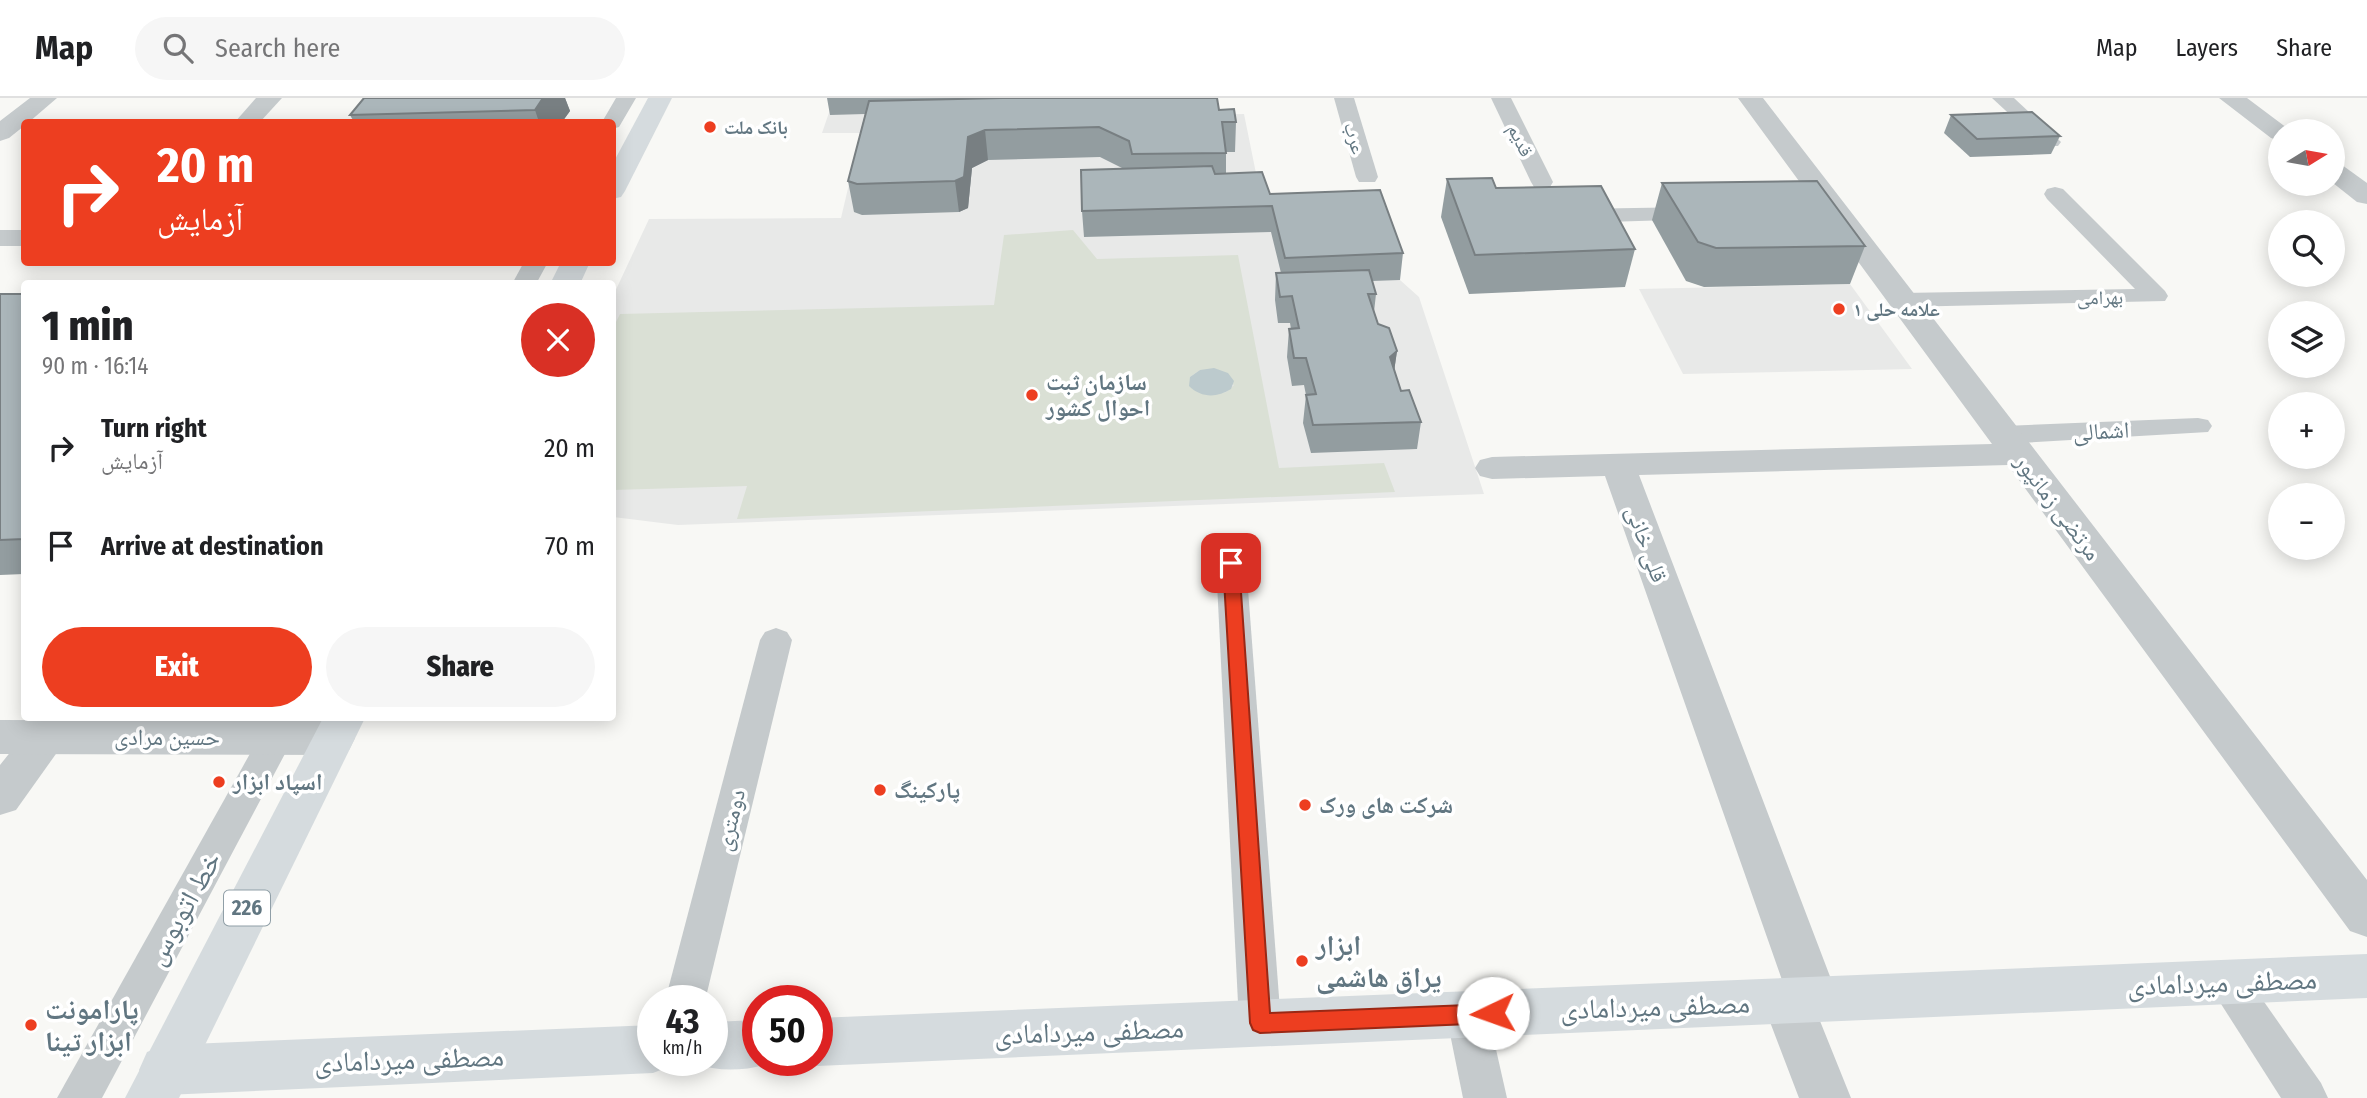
<!DOCTYPE html>
<meta charset="utf-8">
<style>
:root{--surface:#fff;--page:#f6f6f6;--text:#202124;--muted:#757577;--line:#e0e0e0;--accent:#ed3e20}
body{margin:0;font-family:"Fira Sans Condensed","Noto Naskh Arabic",sans-serif;background:var(--page);color:var(--text);height:100vh;display:flex;flex-direction:column;font-size:26px;white-space:nowrap}
*{box-sizing:border-box;margin:0}
p{font-size:23px;color:var(--muted)}
.icon{flex:none;width:38px;height:38px;fill:none;stroke:currentColor;stroke-width:2;stroke-linecap:round;stroke-linejoin:round}
.map{position:relative;flex:1;overflow:hidden}
.side{position:absolute;left:21px;top:182px;width:595px;height:441px;display:flex;flex-direction:column;background:var(--surface);border-radius:7px;box-shadow:0 4px 18px #0003}
.side>*{flex:none}
.banner{position:absolute;left:21px;top:21px;width:595px;height:147px;border-radius:7px;box-shadow:0 4px 18px #0003;background:#ed3e20;color:#fff;overflow:hidden}
.needle{width:46px;rotate:79deg}
.controls{position:absolute;left:2268px;top:21px;display:grid;gap:14px}
.controls a{display:grid;place-items:center;width:77px;height:77px;border-radius:50%;background:var(--surface);box-shadow:0 4px 18px #0003;font-size:35px}
.speed{position:absolute;left:637px;top:887px;display:flex;gap:14px;font-size:35px;font-weight:700;text-align:center}
.speed>*{display:grid;place-content:center;width:91px;height:91px;border-radius:50%;background:var(--surface);box-shadow:0 4px 18px #0003;line-height:1}
.speed small{font-size:18px;font-weight:400}
.speed .limit{border:10px solid #d22;background:#fff;color:#111}
.pin{position:absolute;display:grid;place-items:center;width:60px;height:60px;color:#fff;margin:-30px;border-radius:14px;box-shadow:0 4px 10px #0006}
.me{position:absolute;width:77px;margin:-38px;rotate:267deg;stroke-linejoin:round;filter:drop-shadow(0 0 5px #0008)}
.turn{display:flex;align-items:center;gap:24px;height:147px;padding:0 21px;font-size:32px}
.turn .icon{width:91px;height:91px;stroke-width:2.5}
.turn b{display:block;font-size:49px;line-height:60px}
.round{display:grid;place-items:center;flex:none;width:74px;height:74px;border-radius:37px;background:var(--page)}
.overview{display:flex;align-items:center;justify-content:space-between;height:119px;padding:0 21px}
h1{font-size:42px;font-weight:800;line-height:52px}
.primary-button{display:flex;gap:14px;margin-top:auto;padding:14px 21px}
.primary-button a{flex:1;height:80px;border-radius:42px;background:var(--accent);color:#fff;font-size:28px;font-weight:800;line-height:80px;text-align:center}
.primary-button a+a{background:var(--page);color:var(--text)}
ul{padding:0;list-style:none}
li{display:flex;align-items:center;gap:21px;height:98px;padding:0 21px}
li div{flex:1}
li b{display:block;font-size:26px}
li em{font-style:normal}
header{display:flex;align-items:center;gap:42px;box-sizing:border-box;height:98px;padding:0 35px;background:var(--surface);border-bottom:2px solid var(--line)}
header strong{font-size:33px}
nav{display:flex;gap:38px;margin-inline-start:auto;font-size:24px}
.search{width:490px;height:63px;background:var(--page);display:flex;align-items:center;gap:18px;box-sizing:border-box;padding:0 24px;border-radius:38px;color:var(--muted);font-size:26px}
.map>svg:first-child{display:block}
.built{fill:#e8e9e8}
.green{fill:#dae0d5;fill-rule:evenodd}
.water{fill:#bccacd}
.lines{fill:none;stroke-linecap:round;stroke-linejoin:round}
.service{fill:#c5cacc;fill-rule:evenodd}
.minor{fill:#c5cacc;fill-rule:evenodd}
.tertiary{fill:#c5cacc;fill-rule:evenodd}
.secondary{fill:#d5dbde;fill-rule:evenodd}
.primary{fill:#d5dbde;fill-rule:evenodd}
.wall{fill:#939da0}
.shaded-wall{fill:#787f82}
.building{fill:#abb6ba;stroke:#787f82;stroke-width:2}
.route{fill:#ed3e20;stroke:#9a2815;stroke-width:2}
.poi-dot{fill:#ed3e20;stroke:#fff;stroke-width:2.5}
.labels{text-anchor:middle;stroke-width:7;stroke-linejoin:round;paint-order:stroke}
.far-poi-label{font-size:19px;font-weight:bold;fill:#617681;stroke:#fff;text-anchor:start}
.far-street-label{font-size:19px;fill:#617681;stroke:#fff}
.shield{fill:#fff;stroke:#909fa7;stroke-width:2}
.shield-label{font-size:21px;font-weight:bold;fill:#617681}
.poi-label{font-size:23px;font-weight:bold;fill:#617681;stroke:#fff;text-anchor:start}
.street-label{font-size:23px;fill:#617681;stroke:#fff}
.near-street-label{font-size:28px;fill:#617681;stroke:#fff}
.near-poi-label{font-size:28px;font-weight:bold;fill:#617681;stroke:#fff;text-anchor:start}
</style>
<header>
<strong>Map</strong>
<div class="search"><svg class="icon" aria-label="search" viewBox="0 0 24 24"><circle cx="10" cy="10" r="6"/><path d="M15 15l6 6"/></svg>Search here</div>
<nav><a>Map</a><a>Layers</a><a>Share</a></nav>
</header>
<div class="map">
<svg width="2367" height="1000" viewBox="0 0 2367 1000">
<rect width="100%" height="100%" fill="#f8f8f5"/>
<g class="built">
<path d="M834,0H1145L1195,17L1244,16L1261,100L1400,182L1419,199L1484,396L678,427L613,419V198L649,121L841,120L861,35H822Z"/>
<path d="M1850,186L1912,271L1683,276L1639,191Z"/>
</g>
<path class="green" d="M1073,132L1097,161L1238,157L1279,370L1384,365L1395,394L737,421L747,388L613,392L612,232L620,216L994,207L1004,137ZM1200,272L1234,287L1226,294L1212,297L1190,279Z"/>
<path class="water" d="M1214,270L1228,275L1234,283L1231,291C1217,300 1201,300 1189,288L1190,279L1200,272Z"/>
<g class="lines">
<g class="service">
<path d="M616,0H636L619,29L612,31V24H602Z"/>
<path d="M1334,0H1354L1378,79L1375,84H1359L1356,79Z"/>
<path d="M1491,0H1511L1553,84L1550,89H1534L1531,84Z"/>
<path d="M1992,0H2014L2061,44L2058,48H2044Z"/>
<path d="M2055,89L2063,91L2165,193L2168,198L2165,203L1902,209L1893,207L1890,202L1893,197L1902,195L2135,191L2047,101L2044,96L2047,91Z"/>
<path d="M1694,109L1702,111L1705,116L1702,121L1575,125L1567,123L1564,118L1567,113L1575,111Z"/>
<path d="M524,164H548L536,186H512Z"/>
<path d="M2198,320L2208,322L2212,328L2208,334L2004,346L1994,343L1990,337L1994,331L2004,328Z"/>
<path d="M1231,454L1242,458L1246,465L1281,925L1275,939L1260,944L1245,939L1239,925L1216,465L1220,458Z"/>
<path d="M776,530L787,534L792,542L705,903H665L760,542L765,534Z"/>
<path d="M270,620H304L102,1000H57Z"/>
<path d="M2227,866L2241,871L2321,985L2328,1000H2281L2207,884L2213,871Z"/>
<path d="M1467,897L1482,903L1488,916L1507,1000H1463L1446,916L1452,903Z"/>
</g>
<g class="minor">
<path d="M30,0H57L29,24H24V28L9,40L0,43V23Z"/>
<path d="M256,0H282L260,24H235Z"/>
<path d="M1738,0H1763L2367,782V839L2350,833L2008,367L1639,377L1839,902L1832,918L1820,923L1851,1000H1799L1762,903L1769,887L1782,882L1605,378L1492,381L1480,378L1475,370L1480,362L1492,359L1992,346Z"/>
<path d="M2219,0H2247L2291,33H2280V43L2271,40Z"/>
<path d="M2333,65L2342,67L2367,85V106L2357,104L2333,85Z"/>
<path d="M47,622L62,627L68,639L16,712L0,717V667L32,627Z"/>
</g>
<g class="tertiary">
<rect x="0" y="132" width="24" height="16"/>
<path d="M0,622L334,623L349,628L355,640L349,652L334,657L0,656Z"/>
</g>
<g class="secondary">
<path d="M2367,856V900L817,968L803,962H817V920Z"/>
<path d="M758,922V962L776,963C750,973 720,975 694,965L693,962H712V924Z"/>
<path d="M653,927V962H674L671,968L653,975L165,997L147,990L139,972L147,954L165,947Z"/>
</g>
<g class="primary">
<path d="M648,0H672L625,93L621,99L612,101V67Z"/>
<path d="M561,164H590L580,186H550Z"/>
<path d="M323,620H365L179,1000H125Z"/>
</g>
</g>
<g class="wall">
<path d="M364,0H565L570,13L562,24H354L350,17Z"/>
<path d="M827,0H1217L1219,12L1236,24L1235,54H1226V76L1403,155L1400,182L1372,183L1376,196L1374,214L1378,226L1397,253L1394,273L1401,293L1421,324L1417,351L1311,355L1303,325L1306,297L1304,287L1292,288L1287,259L1289,231H1291L1290,225H1278L1275,202L1276,175H1281L1271,134L1084,139L1082,113L1124,71L1100,59L988,62L972,70L968,110L959,114L862,117L854,114L848,83L865,16L830,17Z"/>
<path d="M1951,17L2060,38L2051,56L1970,59L1944,35Z"/>
<path d="M1447,81L1496,90L1635,151L1625,189L1469,196L1441,119Z"/>
<path d="M1662,85L1865,148L1850,186L1704,189L1686,183L1652,122Z"/>
<path d="M0,196H24V476L0,477Z"/>
</g>
<g class="shaded-wall">
<path d="M543,0H565L570,13L562,24H539L535,12Z"/>
<path d="M985,32L988,62L972,70L968,110L959,114L955,83L968,39Z"/>
<path d="M1397,253L1393,281L1390,259Z"/>
</g>
<g class="building">
<path d="M364,0H543L535,12L350,17Z"/>
<path d="M1002,0H1217L1219,12L1234,11L1236,24H1222L1226,55L1132,56L1129,43L1099,29L985,32L968,39L964,79L955,83L857,86L848,83L869,3Z"/>
<path d="M2032,14L2060,38L1977,41L1951,17Z"/>
<path d="M1212,68L1215,76L1262,74L1270,96L1380,92L1403,155L1285,160L1272,108L1082,113L1081,72Z"/>
<path d="M1492,80L1496,90L1601,88L1635,151L1475,157L1447,81Z"/>
<path d="M1817,83L1865,148L1716,150L1698,144L1662,85Z"/>
<path d="M1369,172L1376,196H1368L1378,226L1389,230L1397,253L1390,259L1401,293L1409,292L1421,324L1313,327L1306,297L1316,296L1306,260H1294L1289,231L1299,230L1292,198L1280,199L1276,175Z"/>
<path d="M0,196H24V441L0,442Z"/>
</g>
<path class="route" d="M1231,460L1239,465L1270,915L1493,906L1501,908L1504,915L1501,922L1493,925L1260,935L1253,932L1250,925L1223,465Z"/>
<g class="poi-dot">
<circle cx="710" cy="29" r="7"/>
<circle cx="1839" cy="211" r="7"/>
<circle cx="1032" cy="297" r="7"/>
<circle cx="219" cy="684" r="7"/>
<circle cx="880" cy="692" r="7"/>
<circle cx="1305" cy="707" r="7"/>
<circle cx="1302" cy="863" r="7"/>
<circle cx="31" cy="927" r="7"/>
</g>
<g class="labels">
<g class="far-poi-label">
<text x="724" y="36">بانک ملت</text>
<text x="1853" y="218">علامه حلی ۱</text>
</g>
<g class="far-street-label">
<text transform="translate(1355 40) rotate(74)" y="7">عرب</text>
<text transform="translate(1521 42) rotate(64)" y="7">قدیم</text>
<text transform="translate(2100 199) rotate(-1)" y="7">بهرامی</text>
</g>
<rect class="shield" x="224" y="792.5" width="46" height="35" rx="5"/>
<g class="shield-label">
<text x="247" y="817">226</text>
</g>
<g class="poi-label">
<text x="1046" y="292">سازمان ثبت<tspan x="1046" dy="26">احوال کشور</tspan></text>
<text x="233" y="692">اسپاد ابزار</text>
<text x="894" y="700">پارکینگ</text>
<text x="1319" y="715">شرکت های ورک</text>
</g>
<g class="street-label">
<text transform="translate(2101 333) rotate(-3)" y="8">اشمالی</text>
<text transform="translate(2058 409) rotate(53)" y="8">مرتضی زمانپور</text>
<text transform="translate(1647 446) rotate(70)" y="8">قلی خانی</text>
<text x="167" y="647">حسین مرادی</text>
<text transform="translate(730 722) rotate(-76)" y="8">دومتری</text>
</g>
<g class="near-street-label">
<text transform="translate(183 810) rotate(-61)" y="10">خط اتوبوس</text>
<text transform="translate(2222 884) rotate(-2)" y="10">مصطفی میردامادی</text>
<text transform="translate(1655 908) rotate(-2)" y="10">مصطفی میردامادی</text>
<text transform="translate(1089 933) rotate(-2)" y="10">مصطفی میردامادی</text>
<text transform="translate(409 961) rotate(-2)" y="10">مصطفی میردامادی</text>
</g>
<g class="near-poi-label">
<text x="1316" y="857">ابزار<tspan x="1316" dy="32">یراق هاشمی</tspan></text>
<text x="45" y="921">پارامونت<tspan x="45" dy="32">ابزار تینا</tspan></text>
</g>
</g>
</svg>
<div class="controls">
<a><svg class="needle" viewBox="-14 -14 28 28"><path d="M0-13l5 13h-10z" fill="#e53935"/><path d="M0 13l5-13h-10z" fill="#757577"/></svg></a>
<a><svg class="icon" aria-label="search" viewBox="0 0 24 24"><circle cx="10" cy="10" r="6"/><path d="M15 15l6 6"/></svg></a>
<a><svg class="icon" aria-label="layers" viewBox="0 0 24 24"><path d="M12 4l9 5-9 5-9-5zM3 14l9 5 9-5"/></svg></a>
<a>+</a>
<a>−</a>
</div>
<div class="speed"><div>43<small>km/h</small></div><div class="limit">50</div></div>
<div class="pin" style="left:1231px;top:465px;background:#d93025"><svg class="icon" aria-label="arrive" viewBox="0 0 24 24"><path d="M6 21V4h12l-3 4 3 4H6"/></svg></div>
<svg class="me" style="left:1493px;top:915px" viewBox="-20 -20 40 40"><circle r="19" fill="#fff"/><path d="M0-13L10 11 0 6-10 11z" fill="#ed3e20"/></svg>
<div class="banner">
<div class="turn"><svg class="icon" aria-label="right" viewBox="0 0 24 24"><path d="M7 20v-9h11M14 6l5 5-5 5"/></svg><div><b>20 m</b>آزمایش</div></div>
</div>
<section class="side">
<div class="overview"><div><h1>1 min</h1><p>90 m · 16:14</p></div><a class="round" style="background:#d93025;color:#fff"><svg class="icon" aria-label="close" viewBox="0 0 24 24"><path d="M6 6l12 12M18 6L6 18"/></svg></a></div>
<ul>
<li><svg class="icon" aria-label="right" viewBox="0 0 24 24"><path d="M7 20v-9h11M14 6l5 5-5 5"/></svg><div><b>Turn right</b><p>آزمایش</p></div><em>20 m</em></li>
<li><svg class="icon" aria-label="arrive" viewBox="0 0 24 24"><path d="M6 21V4h12l-3 4 3 4H6"/></svg><div><b>Arrive at destination</b></div><em>70 m</em></li>
</ul>
<div class="primary-button"><a>Exit</a><a>Share</a></div>
</section>
</div>
